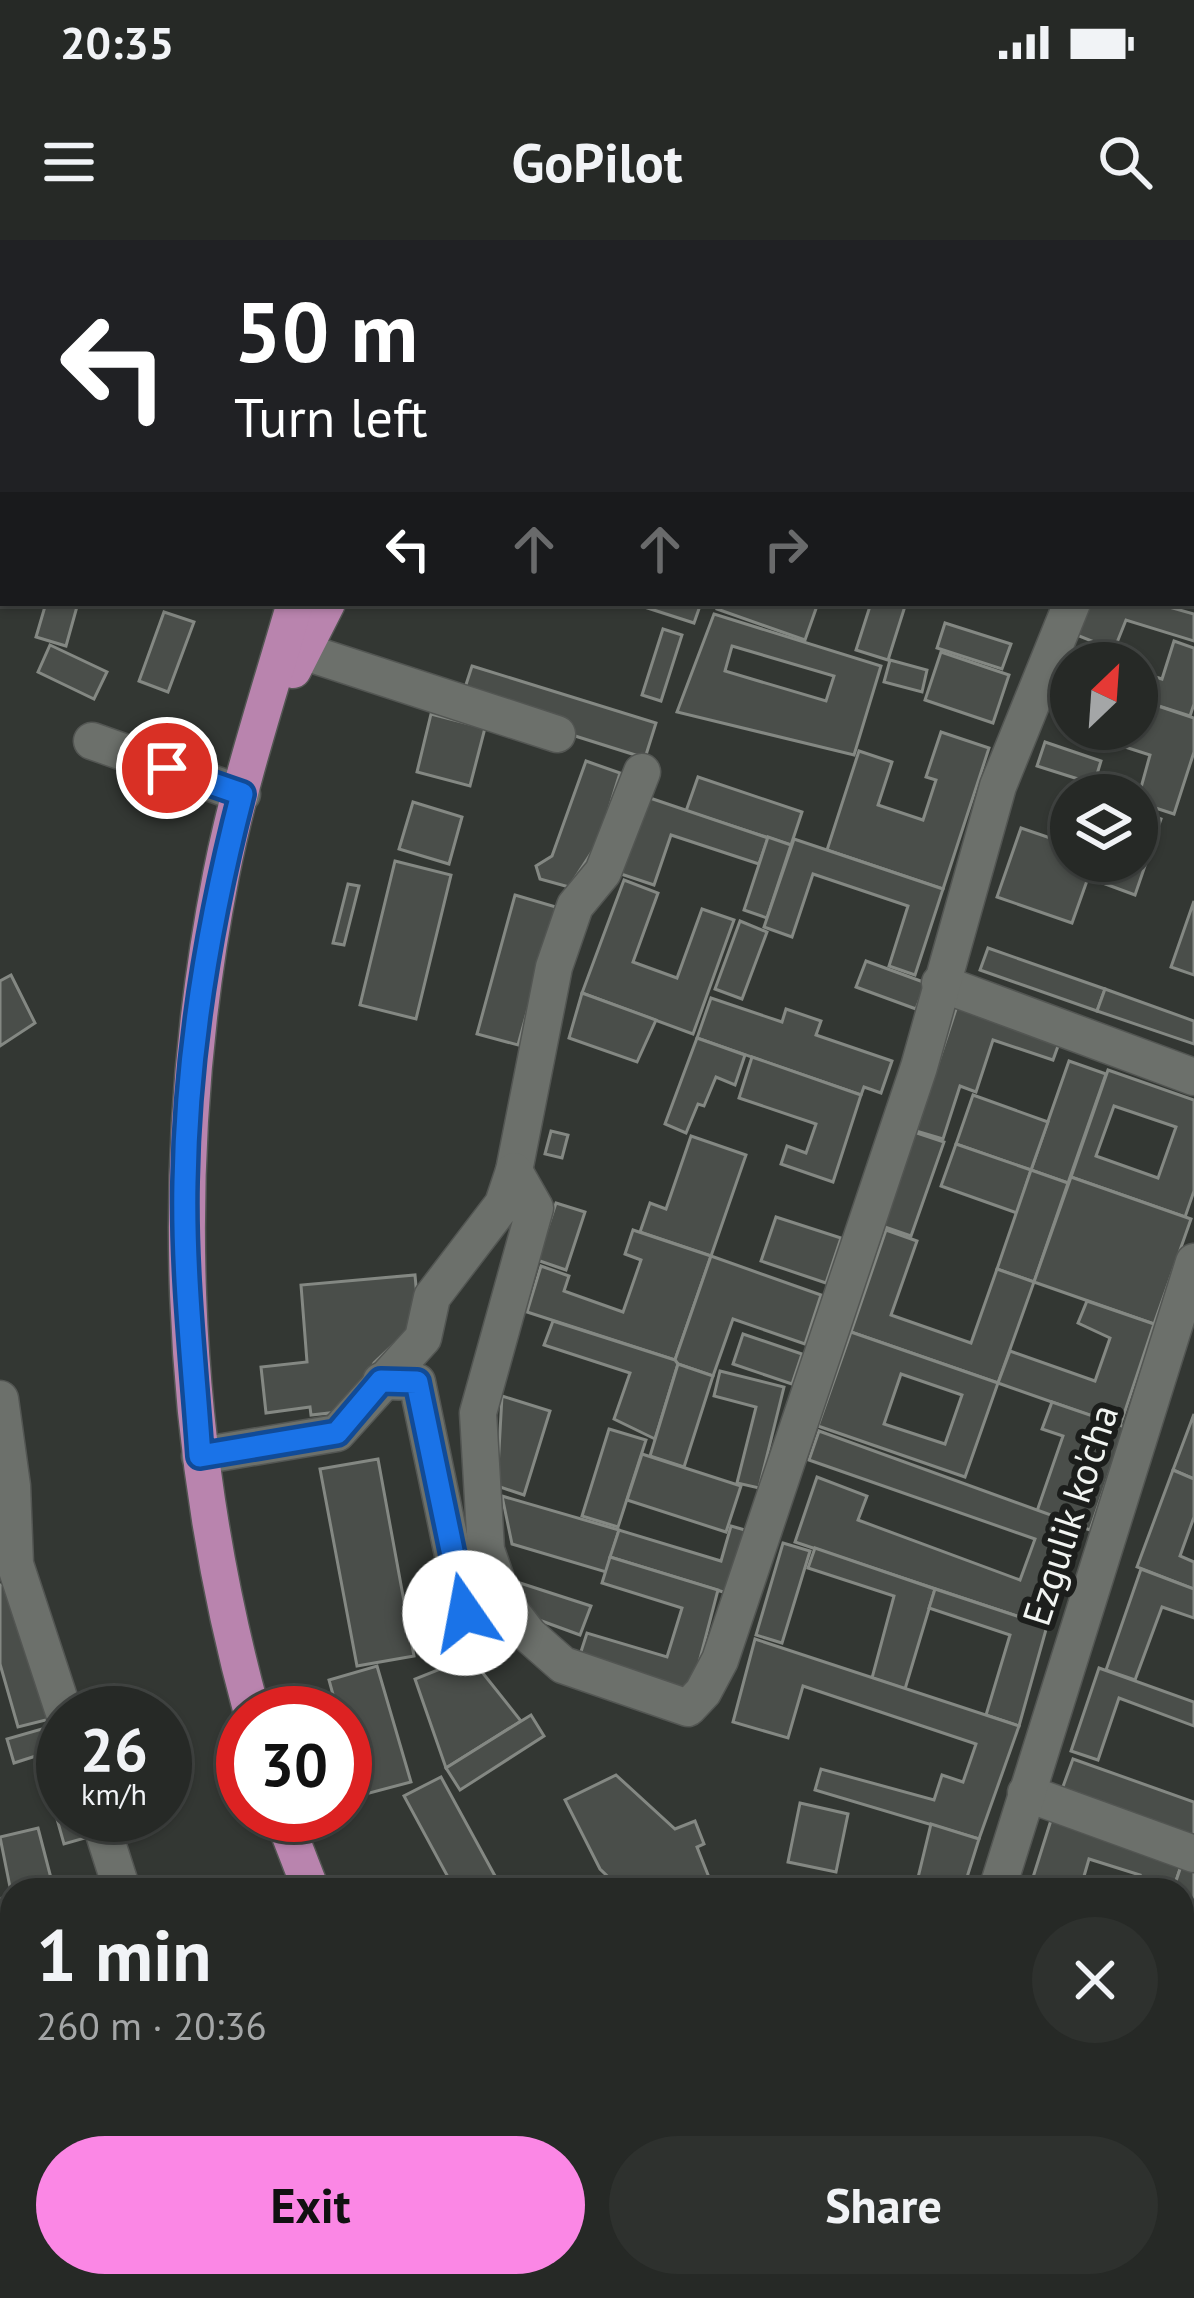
<!DOCTYPE html>
<meta charset="utf-8">
<style>
:root{--surface:#262926;--page:#2e312e;--text:#f1f3f6;--muted:#a4a6a7;--line:#424543;--accent:#fb87e5}
body{margin:0;font-family:"PT Sans",sans-serif;background:var(--page);color:var(--text);height:100vh;display:flex;flex-direction:column;font-size:45px;white-space:nowrap}
*{box-sizing:border-box;margin:0}
p{font-size:39px;color:var(--muted)}
.icon{flex:none;width:66px;height:66px;fill:none;stroke:currentColor;stroke-width:2;stroke-linecap:round;stroke-linejoin:round}
.map{position:relative;flex:1;overflow:hidden}
.drawer{position:absolute;left:0px;top:1638px;width:1194px;height:420px;display:flex;flex-direction:column;background:var(--surface);border-radius:36px 36px 0 0;box-shadow:0 3px 9px #0004,0 0 0 3px var(--line)}
.drawer>*{flex:none}
.hud{position:absolute;left:0px;top:0px;width:1194px;height:366px;box-shadow:0 3px 9px #0004,0 0 0 3px var(--line);background:#202124;color:#fff;overflow:hidden}
.needle{width:78px;rotate:25deg}
.tools{position:absolute;left:1050px;top:402px;display:grid;gap:24px}
.tools a{display:grid;place-items:center;width:108px;height:108px;border-radius:50%;background:var(--surface);box-shadow:0 3px 9px #0004,0 0 0 3px var(--line);font-size:60px}
.speed{position:absolute;left:36px;top:1446px;display:flex;gap:24px;font-size:60px;font-weight:700;text-align:center}
.speed>*{display:grid;place-content:center;width:156px;height:156px;border-radius:50%;background:var(--surface);box-shadow:0 3px 9px #0004,0 0 0 3px var(--line);line-height:1}
.speed small{font-size:30px;font-weight:400}
.speed .limit{border:18px solid #d22;background:#fff;color:#111}
.pin{position:absolute;display:grid;place-items:center;width:102px;height:102px;color:#fff;margin:-51px;border:6px solid #fff;border-radius:50%;box-shadow:0 3px 12px #0007}
.me{position:absolute;width:132px;margin:-66px;rotate:348deg;stroke-linejoin:round;filter:drop-shadow(0 0 9px #0008)}
.turn{display:flex;align-items:center;gap:42px;height:252px;padding:0 36px;font-size:54px}
.turn .icon{width:156px;height:156px;stroke-width:2.5}
.turn b{display:block;font-size:84px;line-height:102px}
.lanes{display:flex;align-items:center;height:114px;padding:0 36px;background:#0003;justify-content:center;gap:60px;direction:ltr}
.lanes .off{opacity:.35}
.round{display:grid;place-items:center;flex:none;width:126px;height:126px;border-radius:63px;background:var(--page)}
.head{display:flex;align-items:center;justify-content:space-between;height:204px;padding:0 36px}
h1{font-size:72px;font-weight:700;line-height:90px}
.primary-button{display:flex;gap:24px;margin-top:auto;padding:24px 36px}
.primary-button a{flex:1;height:138px;border-radius:72px;background:var(--accent);color:#111;font-size:48px;font-weight:700;line-height:138px;text-align:center}
.primary-button a+a{background:var(--page);color:var(--text)}
.status{display:flex;justify-content:space-between;align-items:center;height:84px;padding:0 60px;background:var(--surface);direction:ltr}
.status svg{height:33px;fill:currentColor}
header{display:flex;justify-content:space-between;align-items:center;height:156px;padding:0 36px;background:var(--surface);font-size:54px;font-weight:700}
.map>svg:first-child{display:block}
.building{fill:#4a4e4a;stroke:#848883;stroke-width:3;fill-rule:evenodd}
.lines{fill:none;stroke-linecap:round;stroke-linejoin:round}
.minor-casing{stroke:#535653;stroke-width:39}
.major-casing{stroke:#535653;stroke-width:39}
.minor{stroke:#6c706b;stroke-width:36}
.major{stroke:#b984ae;stroke-width:36}
.route-casing{stroke:#114b97;stroke-width:30}
.route{stroke:#1a73e8;stroke-width:21}
.labels{text-anchor:middle;stroke-width:12;stroke-linejoin:round;paint-order:stroke}
.street-label{font-size:39px;fill:#f1f4f1;stroke:#1c1e1c}
</style>
<div class="status"><b>20:35</b><svg viewBox="0 0 49 12"><path d="M0 12V9h3v3zM5 12V6h3v6zM10 12V3h3v9zM15 12V0h3v12zM26 1h20v11H26zM47 4h2v5h-2z"/></svg></div>
<header><svg class="icon" aria-label="menu" viewBox="0 0 24 24"><path d="M4 6h16M4 12h16M4 18h16"/></svg>GoPilot<svg class="icon" aria-label="search" viewBox="0 0 24 24"><circle cx="10" cy="10" r="6"/><path d="M15 15l6 6"/></svg></header>
<div class="map">
<svg width="1194" height="2058" viewBox="0 0 1194 2058">
<rect width="100%" height="100%" fill="#333733"/>
<g class="building">
<path d="M0,0L31,3H3L0,155Z"/>
<path d="M556,0H675L555,3Z"/>
<path d="M1182,0H1194L1191,80V3H1181Z"/>
<path d="M0,155H3L0,243Z"/>
<path d="M1194,187V279L1191,278Z"/>
<path d="M46,363H78L66,406L36,397Z"/>
<path d="M632,363H701L694,383Z"/>
<path d="M719,363H818L805,400L717,369Z"/>
<path d="M871,363H906L888,420L856,410Z"/>
<path d="M1086,363H1155L1194,374V401L1126,380L1114,410L1074,394Z"/>
<path d="M164,372L194,382L168,452L139,441Z"/>
<path d="M714,374L881,426L854,515L677,472ZM732,406L834,436L826,461L725,431Z"/>
<path d="M945,383L1011,404L1002,429L937,408Z"/>
<path d="M663,389L682,395L661,461L642,455Z"/>
<path d="M1174,401L1194,408V464L1190,476L1137,459V431L1162,439Z"/>
<path d="M50,405L107,432L94,459L38,432Z"/>
<path d="M941,412L1009,435L993,483L925,460Z"/>
<path d="M890,420L927,430L922,452L884,442Z"/>
<path d="M472,426L656,483L645,518L461,460Z"/>
<path d="M1137,459L1194,478V512L1174,574L1137,562L1150,515L1066,488L1071,473V489H1137Z"/>
<path d="M431,474L485,488L470,546L417,532Z"/>
<path d="M941,492L989,508L943,649L827,610L859,511L892,522L878,565L923,580L936,540L926,537Z"/>
<path d="M1045,502L1101,521L1094,544L1037,526Z"/>
<path d="M586,521L620,533L599,601L569,647L540,639L536,626L552,616Z"/>
<path d="M698,537L802,572L791,605L686,571Z"/>
<path d="M647,557L768,598L759,624L671,595L654,645L621,634Z"/>
<path d="M413,562L462,577L449,624L399,609Z"/>
<path d="M1137,571L1161,579L1135,655L1100,642L1107,621H1137Z"/>
<path d="M1021,588L1071,605V621H1094L1072,683L997,657Z"/>
<path d="M768,597L791,605L767,678L744,670Z"/>
<path d="M794,599L943,649L915,735L889,726L908,666L813,634L792,697L764,687Z"/>
<path d="M395,621L451,635L416,779L360,765Z"/>
<path d="M624,640L658,653L633,722L677,738L702,669L734,680L693,794L582,753Z"/>
<path d="M348,644L359,646L344,705L333,703Z"/>
<path d="M515,655L556,667L518,805L477,794Z"/>
<path d="M1194,661V735L1171,727Z"/>
<path d="M740,681L767,692L742,759L715,749Z"/>
<path d="M988,708L1105,749L1097,771L980,730Z"/>
<path d="M866,721L926,743L916,769L856,747Z"/>
<path d="M11,735L35,783L0,806V741Z"/>
<path d="M1105,749L1194,781V804L1097,771Z"/>
<path d="M582,753L656,780L637,822L569,798Z"/>
<path d="M711,758L782,782L786,769L821,781L816,795L892,821L881,853L864,847L861,855L697,798Z"/>
<path d="M959,760L1062,795L1053,820L993,800L976,852L960,846L943,899L916,891Z"/>
<path d="M697,798L745,815L735,845L716,837L704,866L698,864L686,893L665,884Z"/>
<path d="M752,817L861,855L833,942L781,924L787,906L806,913L816,884L739,858Z"/>
<path d="M1069,821L1106,834L1068,943L1031,930Z"/>
<path d="M1108,830L1194,860V951L1185,977L1071,937ZM1114,866L1176,887L1158,938L1096,916Z"/>
<path d="M973,855L1048,882L1031,930L956,904Z"/>
<path d="M551,891L568,895L562,918L545,914Z"/>
<path d="M911,891L944,902L911,996L879,985Z"/>
<path d="M691,896L746,915L711,1016L640,992L650,963L666,969Z"/>
<path d="M956,904L1031,930L1017,973L941,946Z"/>
<path d="M1031,930L1068,943L1034,1042L997,1029Z"/>
<path d="M1071,937L1191,979L1154,1084L1034,1042Z"/>
<path d="M556,963L585,972L566,1030L537,1020Z"/>
<path d="M776,977L841,998L826,1043L761,1021Z"/>
<path d="M633,990L711,1016L675,1120L527,1072L541,1026L569,1036L564,1051L623,1072L641,1020L625,1014Z"/>
<path d="M886,990L917,1001L891,1075L971,1103L997,1029L1034,1042L998,1143L851,1092Z"/>
<path d="M711,1016L821,1055L805,1104L733,1079L713,1136L678,1124L675,1120Z"/>
<path d="M415,1035L419,1080L374,1123L347,1171L311,1175L310,1167L266,1173L261,1127L307,1122L301,1045Z"/>
<path d="M1087,1061L1154,1084L1120,1186L998,1143L1010,1111L1095,1141L1110,1098L1078,1083Z"/>
<path d="M553,1081L675,1120L678,1124L655,1199L614,1179L630,1133L544,1105Z"/>
<path d="M851,1092L998,1143L965,1237L818,1186ZM901,1134L962,1155L945,1204L884,1184Z"/>
<path d="M743,1094L802,1114L792,1144L733,1124Z"/>
<path d="M678,1124L713,1136L684,1227L650,1216Z"/>
<path d="M720,1131L784,1147L759,1248L737,1243L756,1167L714,1156Z"/>
<path d="M502,1156L550,1171L524,1255L497,1246Z"/>
<path d="M1052,1162L1125,1187L1090,1290L1037,1271L1063,1196L1042,1189Z"/>
<path d="M1194,1174V1239L1173,1230Z"/>
<path d="M609,1189L646,1200L618,1287L582,1276Z"/>
<path d="M819,1191L1081,1286L1047,1386L795,1302L817,1237L867,1256L858,1280L1020,1340L1035,1299L809,1220Z"/>
<path d="M642,1214L741,1246L726,1292L627,1260Z"/>
<path d="M378,1219L414,1416L357,1426L320,1229Z"/>
<path d="M1173,1230L1194,1239V1277L1180,1316L1194,1322V1349L1137,1327Z"/>
<path d="M502,1256L619,1290L606,1332L512,1304Z"/>
<path d="M731,1286L752,1292L733,1355L610,1317L619,1290L721,1321Z"/>
<path d="M783,1303L810,1311L782,1403L756,1395Z"/>
<path d="M815,1308L935,1349L905,1449L872,1438L894,1356L808,1328Z"/>
<path d="M610,1317L718,1350L690,1457L577,1424L587,1393L667,1417L682,1368L602,1343Z"/>
<path d="M1141,1329L1194,1349V1378L1162,1367L1135,1440L1106,1430Z"/>
<path d="M12,1342L50,1479L18,1487L0,1424V1345Z"/>
<path d="M520,1343L591,1366L580,1395L528,1376Z"/>
<path d="M935,1349L1047,1386L1019,1486L986,1475L1010,1395L929,1368Z"/>
<path d="M755,1399L1019,1486L979,1599L815,1550L821,1529L934,1560L942,1535L963,1542L976,1504L803,1446L788,1498L733,1482Z"/>
<path d="M470,1417L521,1481L446,1528L415,1439Z"/>
<path d="M377,1426L411,1542L362,1555L345,1496V1473H338L329,1440Z"/>
<path d="M1099,1428L1194,1462V1486L1119,1458L1098,1520L1071,1511Z"/>
<path d="M531,1475L544,1496L460,1550L446,1528Z"/>
<path d="M59,1484L63,1497V1575H86L92,1596L64,1604L39,1515L14,1523L7,1499Z"/>
<path d="M1073,1519L1194,1562V1599L1061,1552Z"/>
<path d="M616,1535L675,1589L695,1581L704,1604L697,1607L714,1650H622L600,1629L565,1560Z"/>
<path d="M441,1537L495,1636L469,1650H455L404,1556Z"/>
<path d="M800,1563L848,1574L836,1632L788,1622Z"/>
<path d="M1052,1577L1182,1623L1173,1650H1135L1140,1635L1089,1619L1080,1650H1029Z"/>
<path d="M931,1584L979,1599L963,1650H915Z"/>
<path d="M38,1588L52,1642L11,1652L0,1597Z"/>
<path d="M1182,1623L1194,1628V1662L1182,1657V1650H1173Z"/>
<path d="M495,1636L502,1650H469Z"/>
<path d="M817,1638L858,1650H813Z"/>
<path d="M0,1688L12,1689V1722L0,1725Z"/>
<path d="M1182,1757L1194,1761V1905L1182,1901Z"/>
<path d="M12,1811V1846L0,1849V1815Z"/>
<path d="M12,1969V2008L0,2012V1973Z"/>
<path d="M1194,1997V2046L1182,2042V2004L1192,2008Z"/>
<path d="M114,2046H142L145,2058H117Z"/>
<path d="M144,2046H174L177,2058H147Z"/>
<path d="M647,2046H717L722,2058H652Z"/>
<path d="M748,2046H823L829,2058H733L731,2054Z"/>
<path d="M833,2046H867L872,2058H837Z"/>
<path d="M869,2046H958L962,2051L955,2058H874Z"/>
</g>
<g class="lines">
<defs>
<g id="minor">
<path d="M365,3L366,0"/>
<path d="M1191,135L1194,126"/>
<path d="M302,411L557,494"/>
<path d="M92,501L242,554"/>
<path d="M940,743L1194,837"/>
<path d="M514,931L554,727L575,666L603,632L642,532"/>
<path d="M381,1141L417,1142L465,1373"/>
<path d="M0,1159L12,1246L15,1324L64,1473"/>
<path d="M200,1216L337,1193L423,1098L432,1057L503,964L514,931L535,968L478,1173L486,1310L504,1362L529,1395L563,1425L688,1468L703,1452L720,1420L919,827L998,546L1072,363"/>
<path d="M1026,1553L1194,1614"/>
<path d="M98,1575L122,1650"/>
<path d="M997,1650L1194,1022"/>
<path d="M0,1677L12,1674"/>
<path d="M0,2031L12,2027"/>
<path d="M601,2046L607,2058"/>
<path d="M265,2058L270,2046"/>
</g>
<g id="major">
<path d="M408,3L409,0"/>
<path d="M470,3L471,0"/>
<path d="M293,430L327,363"/>
<path d="M252,1473C177,1201 167,912 221,635C239,543 269,453 295,363"/>
<path d="M282,1575L311,1650"/>
<path d="M508,2046L514,2058"/>
</g>
</defs>
<use href="#minor" class="minor-casing"/>
<use href="#major" class="major-casing"/>
<use href="#minor" class="minor"/>
<use href="#major" class="major"/>
</g>
<g class="lines">
<defs>
<path id="route" d="M167,528L242,554C209,681 187,812 185,942C183,1033 194,1126 200,1216L337,1193L381,1141L417,1142L465,1373"/>
</defs>
<use href="#route" class="route-casing"/>
<use href="#route" class="route"/>
</g>
<g class="labels">
<g class="street-label">
<text transform="translate(1070 1275) rotate(-72)" y="14">Ezgulik ko'cha</text>
</g>
</g>
</svg>
<div class="tools">
<a><svg class="needle" viewBox="-14 -14 28 28"><path d="M0-13l5 13h-10z" fill="#e53935"/><path d="M0 13l5-13h-10z" fill="#a4a6a7"/></svg></a>
<a><svg class="icon" aria-label="layers" viewBox="0 0 24 24"><path d="M12 4l9 5-9 5-9-5zM3 14l9 5 9-5"/></svg></a>
</div>
<div class="speed"><div>26<small>km/h</small></div><div class="limit">30</div></div>
<div class="pin" style="left:167px;top:528px;background:#d93025"><svg class="icon" aria-label="arrive" viewBox="0 0 24 24"><path d="M6 21V4h12l-3 4 3 4H6"/></svg></div>
<svg class="me" style="left:465px;top:1373px" viewBox="-20 -20 40 40"><circle r="19" fill="#fff"/><path d="M0-13L10 11 0 6-10 11z" fill="#1a73e8"/></svg>
<div class="hud">
<div class="turn"><svg class="icon" aria-label="left" viewBox="0 0 24 24"><path d="M17 20v-9H6M10 6l-5 5 5 5"/></svg><div><b>50 m</b>Turn left</div></div>
<div class="lanes"><svg class="icon" aria-label="left" viewBox="0 0 24 24"><path d="M17 20v-9H6M10 6l-5 5 5 5"/></svg><svg class="icon off" aria-label="ahead" viewBox="0 0 24 24"><path d="M12 20V5M6 11l6-6 6 6"/></svg><svg class="icon off" aria-label="ahead" viewBox="0 0 24 24"><path d="M12 20V5M6 11l6-6 6 6"/></svg><svg class="icon off" aria-label="right" viewBox="0 0 24 24"><path d="M7 20v-9h11M14 6l5 5-5 5"/></svg></div>
</div>
<section class="drawer">
<div class="head"><div><h1>1 min</h1><p>260 m · 20:36</p></div><a class="round"><svg class="icon" aria-label="close" viewBox="0 0 24 24"><path d="M6 6l12 12M18 6L6 18"/></svg></a></div>
<div class="primary-button"><a>Exit</a><a>Share</a></div>
</section>
</div>
